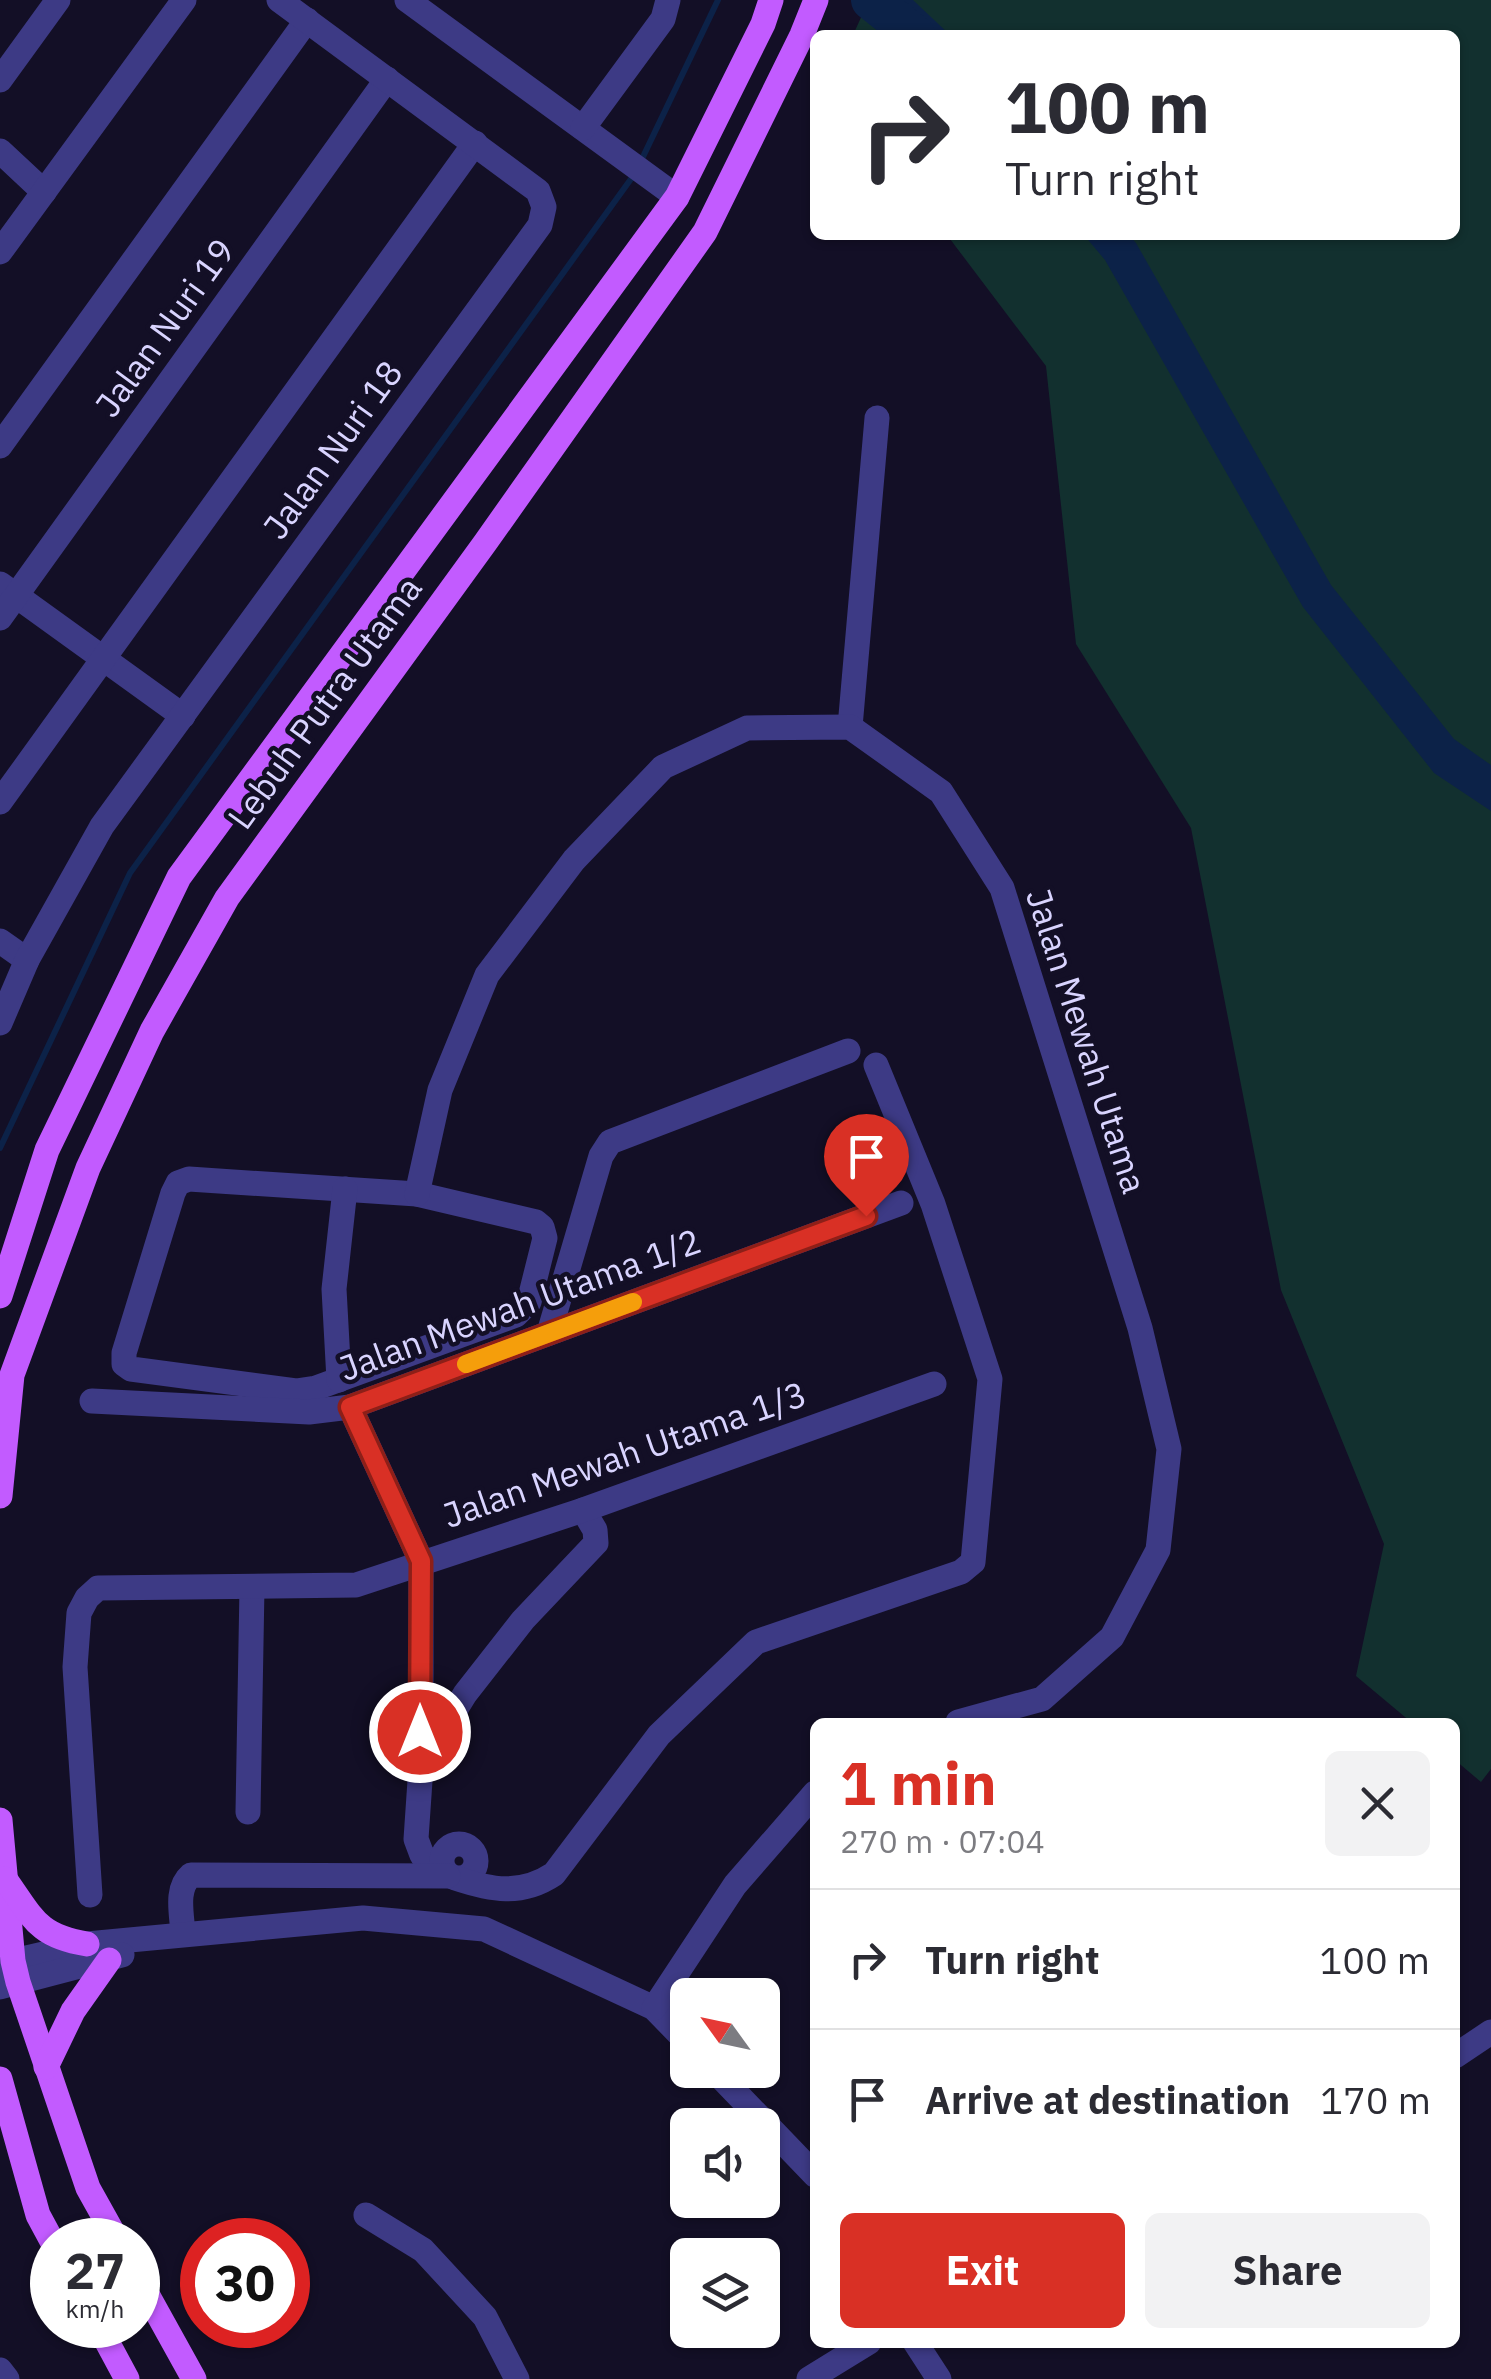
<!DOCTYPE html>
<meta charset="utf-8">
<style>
:root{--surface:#fff;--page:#f2f2f3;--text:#2b2b33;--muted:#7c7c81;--line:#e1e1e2;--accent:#d93025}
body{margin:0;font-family:"IBM Plex Sans",sans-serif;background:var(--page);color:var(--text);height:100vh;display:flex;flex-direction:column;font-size:38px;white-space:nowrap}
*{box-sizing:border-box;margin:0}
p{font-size:32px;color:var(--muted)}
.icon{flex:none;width:55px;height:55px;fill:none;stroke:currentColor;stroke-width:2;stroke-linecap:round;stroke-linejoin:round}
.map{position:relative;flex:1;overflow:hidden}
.details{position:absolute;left:810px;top:1718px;width:650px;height:630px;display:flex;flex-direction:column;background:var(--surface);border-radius:15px;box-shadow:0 2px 8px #0004}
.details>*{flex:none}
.banner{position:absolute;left:810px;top:30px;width:650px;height:210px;border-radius:15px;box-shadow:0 2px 8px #0004;background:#fff;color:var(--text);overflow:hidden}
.needle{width:65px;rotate:303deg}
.tools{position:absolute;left:670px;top:1978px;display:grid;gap:20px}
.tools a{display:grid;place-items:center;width:110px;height:110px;border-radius:15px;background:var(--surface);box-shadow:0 2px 8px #0004;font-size:50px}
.speed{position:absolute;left:30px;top:2218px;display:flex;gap:20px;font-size:50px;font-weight:700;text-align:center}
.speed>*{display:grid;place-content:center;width:130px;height:130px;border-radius:50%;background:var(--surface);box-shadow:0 2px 8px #0004;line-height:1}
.speed small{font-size:25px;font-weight:400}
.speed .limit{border:15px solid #d22;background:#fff;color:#111}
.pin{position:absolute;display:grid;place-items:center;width:85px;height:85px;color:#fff;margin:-102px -42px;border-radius:50% 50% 50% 0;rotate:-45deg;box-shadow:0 0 10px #0007}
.pin .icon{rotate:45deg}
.me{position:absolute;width:110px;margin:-55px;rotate:0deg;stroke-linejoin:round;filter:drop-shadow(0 0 8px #0008)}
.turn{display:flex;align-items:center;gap:35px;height:210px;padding:0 30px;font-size:45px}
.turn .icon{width:130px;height:130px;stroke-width:2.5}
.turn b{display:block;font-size:70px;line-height:85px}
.round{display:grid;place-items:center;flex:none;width:105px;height:105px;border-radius:15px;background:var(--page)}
.head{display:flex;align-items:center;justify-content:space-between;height:170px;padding:0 30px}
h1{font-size:60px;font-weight:800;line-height:75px;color:var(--accent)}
.primary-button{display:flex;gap:20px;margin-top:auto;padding:20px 30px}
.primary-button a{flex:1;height:115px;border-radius:15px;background:var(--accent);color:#fff;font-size:40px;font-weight:800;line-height:115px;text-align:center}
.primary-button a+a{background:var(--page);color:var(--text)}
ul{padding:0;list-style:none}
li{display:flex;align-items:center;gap:30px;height:140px;padding:0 30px;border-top:2px solid var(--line)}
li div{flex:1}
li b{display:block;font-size:38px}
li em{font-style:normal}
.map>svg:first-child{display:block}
.green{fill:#12302f}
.water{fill:#0c2248}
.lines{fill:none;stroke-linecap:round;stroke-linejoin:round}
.stream{stroke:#0c2248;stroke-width:6}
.river{stroke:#0c2248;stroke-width:40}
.minor{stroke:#3d3a85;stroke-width:25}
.major{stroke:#c25bff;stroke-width:25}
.route-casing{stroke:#8d1f18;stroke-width:25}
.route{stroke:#d93025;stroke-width:18}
.slow{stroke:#f59e0b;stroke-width:18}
.labels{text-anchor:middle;stroke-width:9;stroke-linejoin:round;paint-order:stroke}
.street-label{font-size:35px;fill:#d9d4ff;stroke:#130f26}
</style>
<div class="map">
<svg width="1491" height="2379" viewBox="0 0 1491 2379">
<rect width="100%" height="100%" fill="#130f26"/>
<path class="green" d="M869,0H1491V1769L1481,1782L1455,1760V1722H1411L1356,1676L1384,1544L1281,1290L1191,828L1076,644L1046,366L947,235H1455V35H853Z"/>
<g class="water">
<path d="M879,0H913L950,35H883L870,24Z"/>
<path d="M1084,235H1129L1136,243L1331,585L1454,739L1491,765V811L1434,773L1303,607L1105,260Z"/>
</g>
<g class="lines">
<g class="stream">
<path d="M641,161L718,0"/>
<path d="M0,1148L130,873L636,172"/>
</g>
<path class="river" d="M871,0L915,35"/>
<g class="minor">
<path d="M407,0L677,197"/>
<path d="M0,80L58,0"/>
<path d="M583,128L663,19L668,0"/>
<path d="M0,151L44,192"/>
<path d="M0,252L184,0"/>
<path d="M0,446L307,20"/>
<path d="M0,584L183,716"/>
<path d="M0,618L387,79"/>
<path d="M850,727L877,418"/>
<path d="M0,802L475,143"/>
<path d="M0,941L27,960"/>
<path d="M0,1023L27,960L102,826L540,225L544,207L538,191L279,0"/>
<path d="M189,1179L417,1194L536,1222L542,1227L545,1238L529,1302L516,1315L316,1388L296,1391L131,1369L124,1364V1353L173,1193L178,1183Z"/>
<path d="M417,1194L440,1090L487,975L574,860L663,767L747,728L850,727L941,792L1002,888L1140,1328L1169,1449L1158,1550L1112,1637L1042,1699L958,1722"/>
<path d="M549,1333L601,1156L610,1142L848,1051"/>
<path d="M339,1380L334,1289L345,1189"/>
<path d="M92,1401L309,1412L350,1407L901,1203"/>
<path d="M350,1407L421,1561V1766L416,1839L422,1855L444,1870"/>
<path d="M421,1766L465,1694L523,1620L596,1543L595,1530L583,1510"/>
<path d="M248,1812L252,1587"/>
<circle cx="459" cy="1861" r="17"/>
<path d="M455,1878C491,1890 521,1896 554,1874L659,1735L756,1642L961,1572L973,1562L990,1379L933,1204L876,1065"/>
<path d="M90,1895L75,1667L79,1613L87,1598L98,1588L356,1585L583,1510L934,1384"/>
<path d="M183,1934C182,1914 175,1889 191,1875L448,1876"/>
<path d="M0,1964L87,1944L363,1918L484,1929L654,2008L688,2043"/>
<path d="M0,1987L122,1955"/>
<path d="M654,2008L735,1885L815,1793"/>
<path d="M1455,2056L1491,2032"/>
<path d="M714,2070L815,2175"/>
<path d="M366,2215L423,2250L485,2317L517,2379"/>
<path d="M915,2342L939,2379"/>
<path d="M0,2370L7,2379"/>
<path d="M809,2379L869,2342"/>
</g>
<g class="major">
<path d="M0,1296L47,1150L179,877L677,197L763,24L771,0"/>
<path d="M0,1496L12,1375L88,1168L152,1031L227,898L485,543L705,232L802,35L816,0"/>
<path d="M0,1820L13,1961L18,1982L88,2188L117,2240"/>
<path d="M5,1879C33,1918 37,1936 87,1944"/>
<path d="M46,2067L73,2011L109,1960"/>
<path d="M0,2079L38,2215L52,2241"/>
<path d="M138,2278L194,2379"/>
<path d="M98,2325L127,2379"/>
</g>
</g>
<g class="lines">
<defs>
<path id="route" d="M420,1732L421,1561L350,1407L866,1216"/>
</defs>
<use href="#route" class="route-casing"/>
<use href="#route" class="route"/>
<path class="slow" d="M466,1364L633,1302"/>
</g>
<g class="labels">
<g class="street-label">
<text transform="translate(165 328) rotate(-54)" y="12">Jalan Nuri 19</text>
<text transform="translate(333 450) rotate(-54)" y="12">Jalan Nuri 18</text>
<text transform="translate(325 703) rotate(-54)" y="12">Lebuh Putra Utama</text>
<text transform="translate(1086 1041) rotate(72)" y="12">Jalan Mewah Utama</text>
<text transform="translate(520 1305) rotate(-20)" y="12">Jalan Mewah Utama 1/2</text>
<text transform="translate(625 1455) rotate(-19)" y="12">Jalan Mewah Utama 1/3</text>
</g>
</g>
</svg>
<div class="tools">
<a><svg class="needle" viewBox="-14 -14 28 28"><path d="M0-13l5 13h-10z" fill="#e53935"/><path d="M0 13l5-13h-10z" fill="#7c7c81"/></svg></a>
<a><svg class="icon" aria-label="sound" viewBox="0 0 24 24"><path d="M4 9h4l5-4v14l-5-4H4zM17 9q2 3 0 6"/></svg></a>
<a><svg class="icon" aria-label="layers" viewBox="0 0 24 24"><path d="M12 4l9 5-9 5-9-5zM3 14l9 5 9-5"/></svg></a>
</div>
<div class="speed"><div>27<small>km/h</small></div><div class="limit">30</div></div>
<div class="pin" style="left:866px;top:1216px;background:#d93025"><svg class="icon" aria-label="arrive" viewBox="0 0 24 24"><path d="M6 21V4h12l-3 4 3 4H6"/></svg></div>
<svg class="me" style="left:420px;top:1732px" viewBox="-20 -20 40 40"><circle r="17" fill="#d93025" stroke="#fff" stroke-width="3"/><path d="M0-11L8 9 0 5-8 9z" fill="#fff"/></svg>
<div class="banner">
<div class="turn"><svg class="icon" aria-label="right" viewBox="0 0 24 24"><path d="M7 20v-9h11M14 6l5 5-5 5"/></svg><div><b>100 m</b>Turn right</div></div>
</div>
<section class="details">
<div class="head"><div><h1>1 min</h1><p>270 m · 07:04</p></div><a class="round"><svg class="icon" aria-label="close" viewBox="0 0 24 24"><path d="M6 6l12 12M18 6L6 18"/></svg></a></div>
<ul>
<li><svg class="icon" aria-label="right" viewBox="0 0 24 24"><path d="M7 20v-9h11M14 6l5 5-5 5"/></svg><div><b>Turn right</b></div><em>100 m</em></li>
<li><svg class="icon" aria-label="arrive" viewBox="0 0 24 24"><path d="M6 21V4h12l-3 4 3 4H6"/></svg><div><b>Arrive at destination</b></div><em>170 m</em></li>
</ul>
<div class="primary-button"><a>Exit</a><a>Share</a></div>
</section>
</div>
